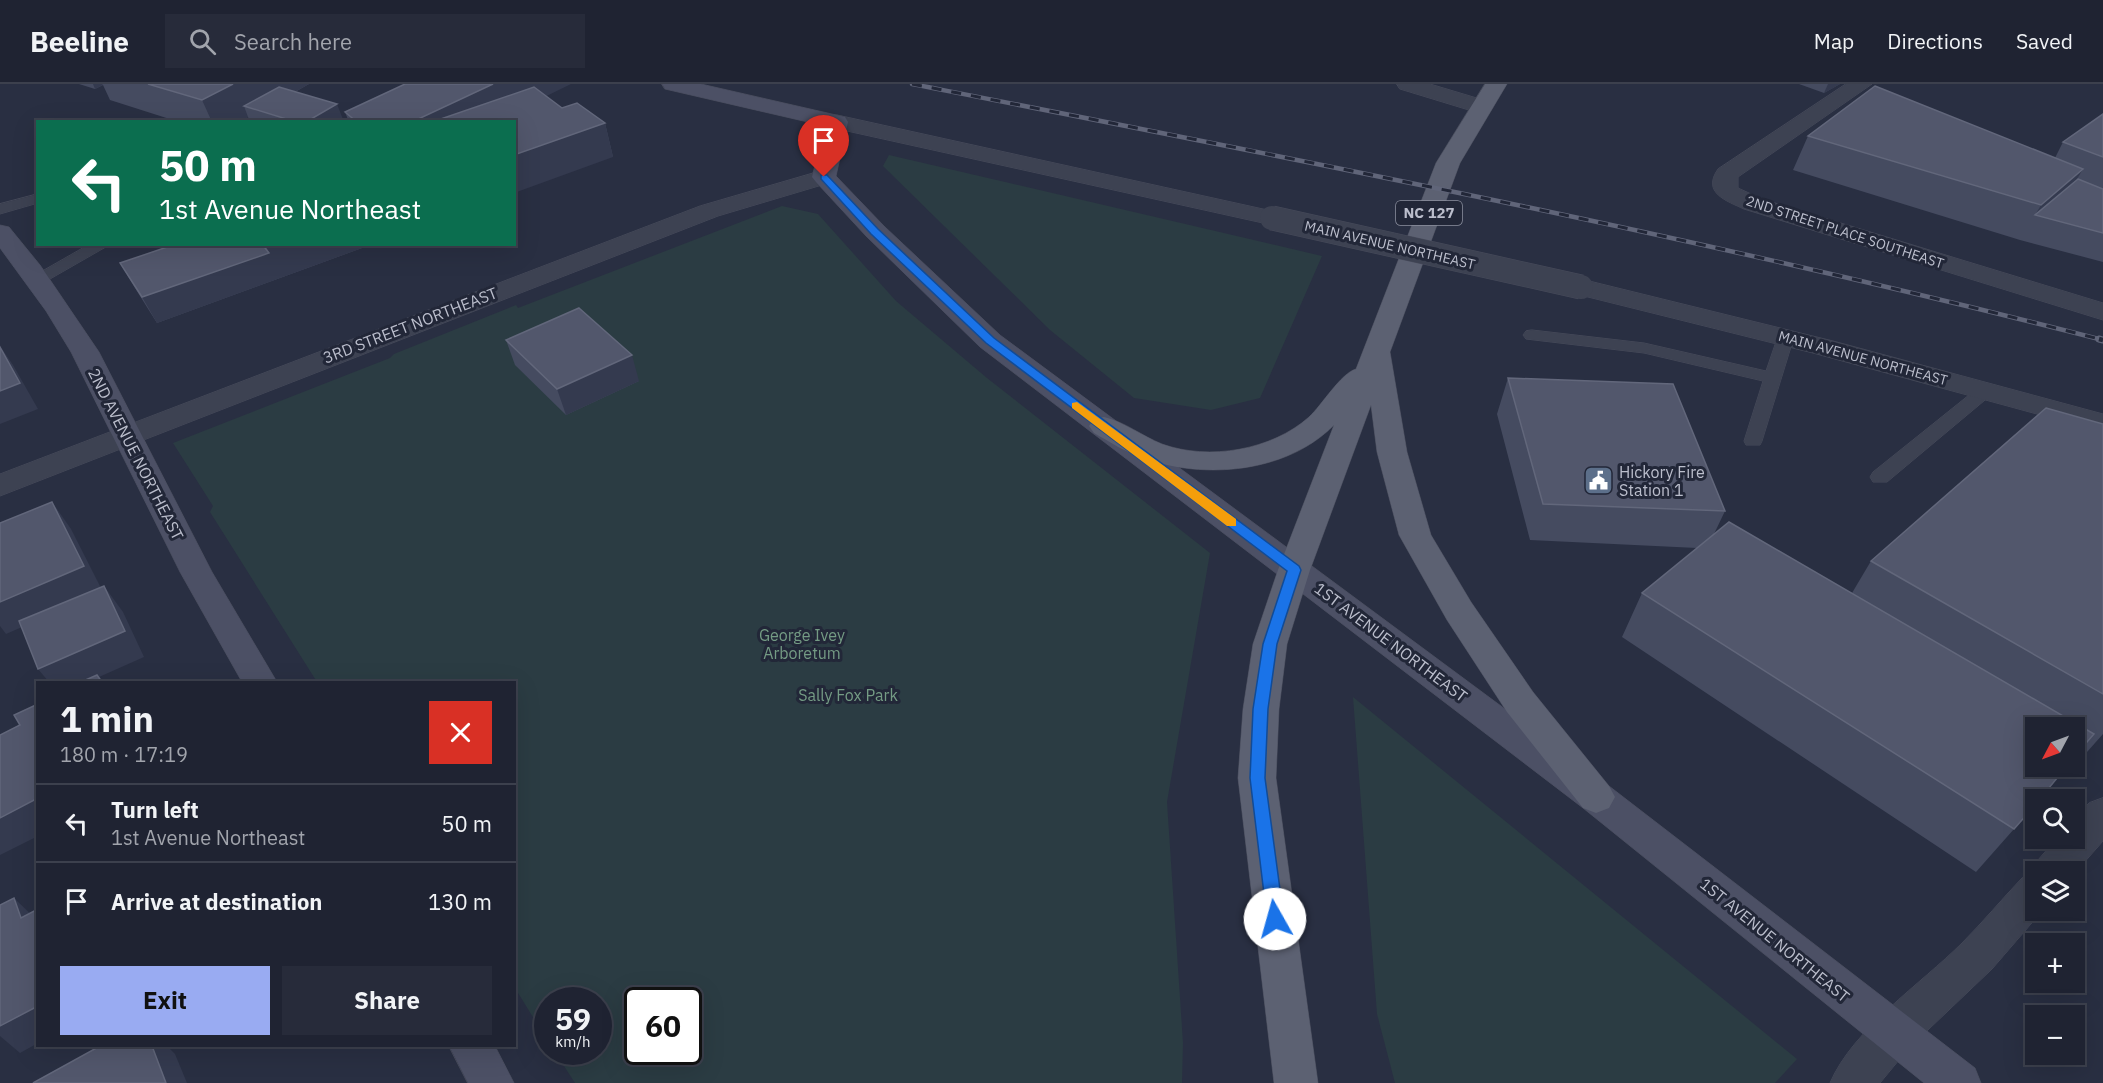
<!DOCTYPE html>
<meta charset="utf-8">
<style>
:root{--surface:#1f2332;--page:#272b3a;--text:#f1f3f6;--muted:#a1a4ac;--line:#3c404d;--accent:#99abf2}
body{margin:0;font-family:"IBM Plex Sans",sans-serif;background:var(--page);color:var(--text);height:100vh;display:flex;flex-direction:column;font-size:22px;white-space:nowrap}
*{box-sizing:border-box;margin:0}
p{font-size:20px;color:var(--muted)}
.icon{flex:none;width:33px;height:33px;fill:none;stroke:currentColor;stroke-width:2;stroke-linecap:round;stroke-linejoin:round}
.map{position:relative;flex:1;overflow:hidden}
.panel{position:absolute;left:36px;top:597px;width:480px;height:366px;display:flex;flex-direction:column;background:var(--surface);border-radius:0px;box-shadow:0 6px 24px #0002,0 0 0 2px var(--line)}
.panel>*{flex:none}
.guide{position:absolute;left:36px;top:36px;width:480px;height:126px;border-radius:0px;box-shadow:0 6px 24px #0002,0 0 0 2px var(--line);background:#0b6e4f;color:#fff;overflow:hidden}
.needle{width:39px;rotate:229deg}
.tools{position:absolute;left:2025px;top:633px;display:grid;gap:12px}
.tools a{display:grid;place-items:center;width:60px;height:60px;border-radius:0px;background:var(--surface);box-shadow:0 6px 24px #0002,0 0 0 2px var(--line);font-size:30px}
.speed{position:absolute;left:534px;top:903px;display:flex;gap:12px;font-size:30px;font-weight:700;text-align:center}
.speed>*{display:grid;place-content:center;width:78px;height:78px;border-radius:50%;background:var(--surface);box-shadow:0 6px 24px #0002,0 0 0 2px var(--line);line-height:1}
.speed small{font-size:15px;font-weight:400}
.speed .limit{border:3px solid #111;border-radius:9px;background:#fff;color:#111}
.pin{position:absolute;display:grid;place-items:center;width:51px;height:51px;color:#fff;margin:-62px -26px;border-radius:50% 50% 50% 0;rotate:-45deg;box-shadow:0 0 6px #0007}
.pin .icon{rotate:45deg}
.me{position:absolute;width:66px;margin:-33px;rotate:353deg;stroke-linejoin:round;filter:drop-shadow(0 0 4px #0008)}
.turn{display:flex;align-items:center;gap:21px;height:126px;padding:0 24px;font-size:27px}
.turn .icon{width:78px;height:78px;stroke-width:2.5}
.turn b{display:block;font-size:42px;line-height:51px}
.round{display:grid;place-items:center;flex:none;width:63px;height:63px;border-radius:0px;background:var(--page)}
.summary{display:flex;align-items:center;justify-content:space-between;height:102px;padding:0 24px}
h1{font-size:36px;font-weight:700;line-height:45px}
.cta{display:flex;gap:12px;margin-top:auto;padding:12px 24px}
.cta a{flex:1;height:69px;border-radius:0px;background:var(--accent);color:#111;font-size:24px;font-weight:700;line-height:69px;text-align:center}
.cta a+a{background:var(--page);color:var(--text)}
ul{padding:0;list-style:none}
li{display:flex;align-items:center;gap:18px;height:78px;padding:0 24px;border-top:2px solid var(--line)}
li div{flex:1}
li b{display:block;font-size:22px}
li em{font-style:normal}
header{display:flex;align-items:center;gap:36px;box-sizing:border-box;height:84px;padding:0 30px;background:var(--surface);border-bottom:2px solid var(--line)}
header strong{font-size:28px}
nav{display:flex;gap:33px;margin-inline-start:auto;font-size:21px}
.search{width:420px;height:54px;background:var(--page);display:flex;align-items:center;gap:15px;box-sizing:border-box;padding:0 21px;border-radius:0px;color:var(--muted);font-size:22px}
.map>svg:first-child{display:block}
.green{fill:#2b3c43;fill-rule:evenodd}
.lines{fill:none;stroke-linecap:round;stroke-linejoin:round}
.lane-casing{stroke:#474b5b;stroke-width:1}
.street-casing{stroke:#474b5b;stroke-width:1}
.secondary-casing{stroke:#474b5b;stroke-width:1}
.primary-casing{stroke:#474b5b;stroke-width:1}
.lane{fill:#3d4252;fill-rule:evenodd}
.street{fill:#3d4252;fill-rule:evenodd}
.secondary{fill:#4c5065;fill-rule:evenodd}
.primary{fill:#5c6172;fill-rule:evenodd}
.rail-far1-casing{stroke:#606579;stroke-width:4.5}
.rail-casing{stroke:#606579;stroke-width:7}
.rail-far1{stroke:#222738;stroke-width:3;stroke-dasharray:10;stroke-linecap:butt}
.rail{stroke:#222738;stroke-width:4.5;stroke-dasharray:13;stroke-linecap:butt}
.street-bridge-casing{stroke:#474b5b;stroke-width:25;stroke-linecap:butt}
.street-bridge{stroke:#3d4252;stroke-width:24}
.wall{fill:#454b60}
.shaded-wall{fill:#343a4f}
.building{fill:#52576c;stroke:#62677b;stroke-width:1.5}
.route{fill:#1a73e8;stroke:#114b97;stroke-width:1.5}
.slow{fill:#f59e0b}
.labels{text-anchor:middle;stroke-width:6;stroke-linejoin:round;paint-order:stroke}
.far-street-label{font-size:14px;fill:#bbbecc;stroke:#222738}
.shield{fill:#222738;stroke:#8d91a0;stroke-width:1.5}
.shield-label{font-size:15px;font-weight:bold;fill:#bbbecc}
.street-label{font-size:16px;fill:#bbbecc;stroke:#222738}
.poi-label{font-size:16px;fill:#bbbecc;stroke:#222738;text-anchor:start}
.park-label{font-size:16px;fill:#749b84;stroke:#222738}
</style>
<header>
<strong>Beeline</strong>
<div class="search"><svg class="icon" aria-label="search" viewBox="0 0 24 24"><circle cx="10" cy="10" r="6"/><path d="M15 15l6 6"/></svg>Search here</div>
<nav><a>Map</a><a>Directions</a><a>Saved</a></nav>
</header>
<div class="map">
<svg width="2103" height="999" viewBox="0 0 2103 999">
<rect width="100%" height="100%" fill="#292f42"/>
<g class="green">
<path d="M889,71L1322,172L1260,314L1211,326L1134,314L1050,246L883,82Z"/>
<path d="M782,122L818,130L896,217L987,294L1210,469L1167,718L1183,959L1182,999H575L555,968H598V916H548L547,956L515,904L514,598H317L210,428L213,422L173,359L390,274L394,270L516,221L518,224ZM638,916H688V968H638Z"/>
<path d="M1353,613L1797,975L1775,999H1395L1377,930Z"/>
</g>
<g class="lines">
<defs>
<g id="lane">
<path d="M38,110V119L0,130V120Z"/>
<path d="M90,160H111L43,199L37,200L29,195Z"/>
<path d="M1532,246L1644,259L1766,287L1779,249L1785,248L1794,253L1762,357L1760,361H1746L1744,357L1763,297L1644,269L1526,255L1523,251L1526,247Z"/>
<path d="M1985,301L1991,303L1994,307L1991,311L1887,398H1873L1870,393L1873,388L1979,303Z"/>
</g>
<g id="street">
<path d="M1397,0H1430L1490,18L1493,23L1490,28L1482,30L1400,5Z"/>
<path d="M1846,0H1872L1738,93V104L1762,115L2103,219V236L1744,125C1727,117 1701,109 1718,85Z"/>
<path d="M837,31L1272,127L1281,129L1284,134L1281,139L1272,141L829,43L826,38L829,33Z"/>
<path d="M824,86L832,88L836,93L832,98L718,132L0,412V390L700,122Z"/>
<path d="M1581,195L1833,257L2103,330V348L1813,269L1572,209L1568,203L1572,197Z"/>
<path d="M2103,714V757L2074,790V788H2036V826H2043L1992,885L1908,965L1880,999H1830C1853,945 1921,900 1962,859C1983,838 2002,815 2022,794L2033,790L2038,776L2057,754H2074V735L2089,719Z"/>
</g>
<g id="secondary">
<path d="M662,0H701L845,33L848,38L836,92L884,142L1000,251L1609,702L1975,984L1981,999H1924L1583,724L980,263L866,152L816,98L812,93L825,42L665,5Z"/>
<path d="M0,141L9,143L40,181L99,268L212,488L277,598H242L180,488L71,268L46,227L0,164Z"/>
<path d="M449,962H495L514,999H468Z"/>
</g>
<path id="primary" d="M1485,0H1507L1460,79L1390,268L1407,368L1431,451L1471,518L1533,608L1609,702L1615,713L1609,724L1596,729L1583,724L1507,628L1447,536L1399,451L1377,368L1371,321L1310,486L1287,560L1279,625L1276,694L1318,999H1274L1238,694L1243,625L1253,560L1278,486L1334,341C1287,389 1204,396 1143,374C1125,368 1110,358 1094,349L1089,342L1094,335L1104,333C1125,338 1142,352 1162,360C1209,377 1272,366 1309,333C1322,321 1341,289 1356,285L1436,79Z"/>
</defs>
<use href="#lane" class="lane-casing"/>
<use href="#street" class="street-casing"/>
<use href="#secondary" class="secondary-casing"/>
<use href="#primary" class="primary-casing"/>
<use href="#lane" class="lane"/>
<use href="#street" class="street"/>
<use href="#secondary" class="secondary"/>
<use href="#primary" class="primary"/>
<defs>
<path id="rail-far1" d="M912,0C1311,78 1709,155 2103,256"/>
<path id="rail" d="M2099,255L2103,256"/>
</defs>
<use href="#rail-far1" class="rail-far1-casing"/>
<use href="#rail" class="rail-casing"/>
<use href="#rail-far1" class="rail-far1"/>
<use href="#rail" class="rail"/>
<defs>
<path id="street-bridge" d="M1272,134L1581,203"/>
</defs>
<use href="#street-bridge" class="street-bridge-casing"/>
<use href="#street-bridge" class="street-bridge"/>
</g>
<g class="wall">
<path d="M79,0H309L295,8L344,38H250L248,33L240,38H179L110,16L103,1L95,5Z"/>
<path d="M1799,0H1840L1824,9Z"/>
<path d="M546,12L562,24L605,39L613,73L514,38H349L345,28Z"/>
<path d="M2103,30V178L2020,156L1793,86L1808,52L2055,74L2063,58Z"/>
<path d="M176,160H373L157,239L135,204L120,179Z"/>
<path d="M506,256L639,297L566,331L515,281Z"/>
<path d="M1508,294L1725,427L1714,450L1852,509L1871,477L2103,340V650L2087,668L2082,664L2014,745L1976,788L1622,553L1642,509L1697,464L1530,456L1497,330Z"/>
</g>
<g class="shaded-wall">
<path d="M93,0H102L103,1L95,5Z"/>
<path d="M233,0H309L260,27L244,22L248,33L240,38H212L202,16Z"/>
<path d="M493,0H571L494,38H412Z"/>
<path d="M1828,0H1840L1824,9Z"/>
<path d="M337,20L344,38H306Z"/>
<path d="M605,39L613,73L514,109V71Z"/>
<path d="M2083,85L2063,119L2035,131L2041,121Z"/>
<path d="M265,160H373L157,239L142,213L269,169Z"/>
<path d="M0,262L13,281L38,325L0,340Z"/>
<path d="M632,271L639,297L566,331L557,305Z"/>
<path d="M52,418L71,445L103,508L6,550L0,542V518Z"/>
<path d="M104,502L123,528L144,573L99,593L103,598H49L38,585Z"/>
<path d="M38,714V752L0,771V734Z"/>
<path d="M14,814L38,837L21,834Z"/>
<path d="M38,922V959L20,969L0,952V942Z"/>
<path d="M152,962H167L175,970L187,999H166Z"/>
</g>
<g class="building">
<path d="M148,0H233L202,16Z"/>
<path d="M405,0H493L412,38H357L345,28Z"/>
<path d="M1875,2L2083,85L2041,121L1808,52Z"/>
<path d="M279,3L337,20L306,38H296L244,22Z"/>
<path d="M534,3L562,24L577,19L605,39L514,71V38H432Z"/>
<path d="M2103,30V73L2063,58Z"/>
<path d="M2078,95L2103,105V149L2035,131Z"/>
<path d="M176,160H262L269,169L142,213L120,179Z"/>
<path d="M579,224L632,271L557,305L506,256Z"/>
<path d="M0,263L20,299L0,307Z"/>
<path d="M1508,294L1673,300L1725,427L1543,420Z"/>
<path d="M2046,324L2103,340V610L1871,477Z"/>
<path d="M52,418L84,482L0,518V439Z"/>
<path d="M1729,438L2094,650L2074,673V644H2036V682H2067L2039,716H2036V720L2014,745L1642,509Z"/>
<path d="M104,502L125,547L38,585L19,537Z"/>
<path d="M97,591L102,598H81Z"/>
<path d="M38,620V714L0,734V651L20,641L14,631Z"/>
<path d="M14,814L21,834L38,825V922L0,942V821Z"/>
<path d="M100,962H152L166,999H33Z"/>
</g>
<path class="route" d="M821,91H827L878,145L994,254L1299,482L1301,486L1277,560L1268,625L1265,694L1284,835L1281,840L1275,842L1269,840L1267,835L1250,694L1253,625L1263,560L1287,487L986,259L871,150L821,95Z"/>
<path class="slow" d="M1077,318L1236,435V442H1227L1072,324V319Z"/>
<defs>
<symbol id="civic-square" viewBox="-11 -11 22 22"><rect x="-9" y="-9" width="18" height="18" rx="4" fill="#5c6f8a" stroke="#222738"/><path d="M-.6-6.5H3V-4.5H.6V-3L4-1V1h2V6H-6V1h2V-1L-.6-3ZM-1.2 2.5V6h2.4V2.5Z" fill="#fff"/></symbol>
</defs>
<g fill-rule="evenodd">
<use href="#civic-square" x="1582" y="380" width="33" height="33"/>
</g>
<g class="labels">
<g class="far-street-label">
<text transform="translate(1845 148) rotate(18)" y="5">2ND STREET PLACE SOUTHEAST</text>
<text transform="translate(1390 161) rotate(13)" y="5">MAIN AVENUE NORTHEAST</text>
<text transform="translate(1863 274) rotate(15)" y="5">MAIN AVENUE NORTHEAST</text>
</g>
<rect class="shield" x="1396" y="117" width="66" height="24" rx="4.5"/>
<g class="shield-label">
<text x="1429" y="134">NC 127</text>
</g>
<g class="street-label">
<text transform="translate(410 241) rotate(-21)" y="6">3RD STREET NORTHEAST</text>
<text transform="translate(136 370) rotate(63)" y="6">2ND AVENUE NORTHEAST</text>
<text transform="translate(1391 558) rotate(37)" y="6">1ST AVENUE NORTHEAST</text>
<text transform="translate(1775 856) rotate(39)" y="6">1ST AVENUE NORTHEAST</text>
</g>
<g class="poi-label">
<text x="1619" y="394">Hickory Fire<tspan x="1619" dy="18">Station 1</tspan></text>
</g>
<g class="park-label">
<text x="802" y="557">George Ivey<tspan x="802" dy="18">Arboretum</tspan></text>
<text x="848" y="617">Sally Fox Park</text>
</g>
</g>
</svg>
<div class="tools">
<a><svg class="needle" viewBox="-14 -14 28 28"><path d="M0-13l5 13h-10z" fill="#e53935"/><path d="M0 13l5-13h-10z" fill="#a1a4ac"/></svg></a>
<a><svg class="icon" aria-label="search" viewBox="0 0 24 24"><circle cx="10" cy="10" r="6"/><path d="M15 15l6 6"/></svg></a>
<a><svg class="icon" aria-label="layers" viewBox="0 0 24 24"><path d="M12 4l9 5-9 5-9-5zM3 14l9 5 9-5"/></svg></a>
<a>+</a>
<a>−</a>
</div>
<div class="speed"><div>59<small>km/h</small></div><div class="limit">60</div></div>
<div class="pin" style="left:824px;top:93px;background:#d93025"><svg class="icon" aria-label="arrive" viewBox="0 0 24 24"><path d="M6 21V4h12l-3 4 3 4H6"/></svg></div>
<svg class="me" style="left:1275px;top:835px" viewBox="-20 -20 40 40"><circle r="19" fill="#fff"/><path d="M0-13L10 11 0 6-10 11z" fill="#1a73e8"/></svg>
<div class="guide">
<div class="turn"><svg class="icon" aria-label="left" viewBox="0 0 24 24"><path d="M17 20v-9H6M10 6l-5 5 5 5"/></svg><div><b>50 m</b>1st Avenue Northeast</div></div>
</div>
<section class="panel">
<div class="summary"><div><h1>1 min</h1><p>180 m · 17:19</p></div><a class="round" style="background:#d93025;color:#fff"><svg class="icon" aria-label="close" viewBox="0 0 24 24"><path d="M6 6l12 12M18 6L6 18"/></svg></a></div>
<ul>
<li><svg class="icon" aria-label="left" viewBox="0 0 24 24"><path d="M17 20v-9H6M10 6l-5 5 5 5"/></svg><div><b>Turn left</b><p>1st Avenue Northeast</p></div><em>50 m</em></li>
<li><svg class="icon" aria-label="arrive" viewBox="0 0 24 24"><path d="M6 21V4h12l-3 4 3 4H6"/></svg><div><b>Arrive at destination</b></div><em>130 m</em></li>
</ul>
<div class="cta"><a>Exit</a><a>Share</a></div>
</section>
</div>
